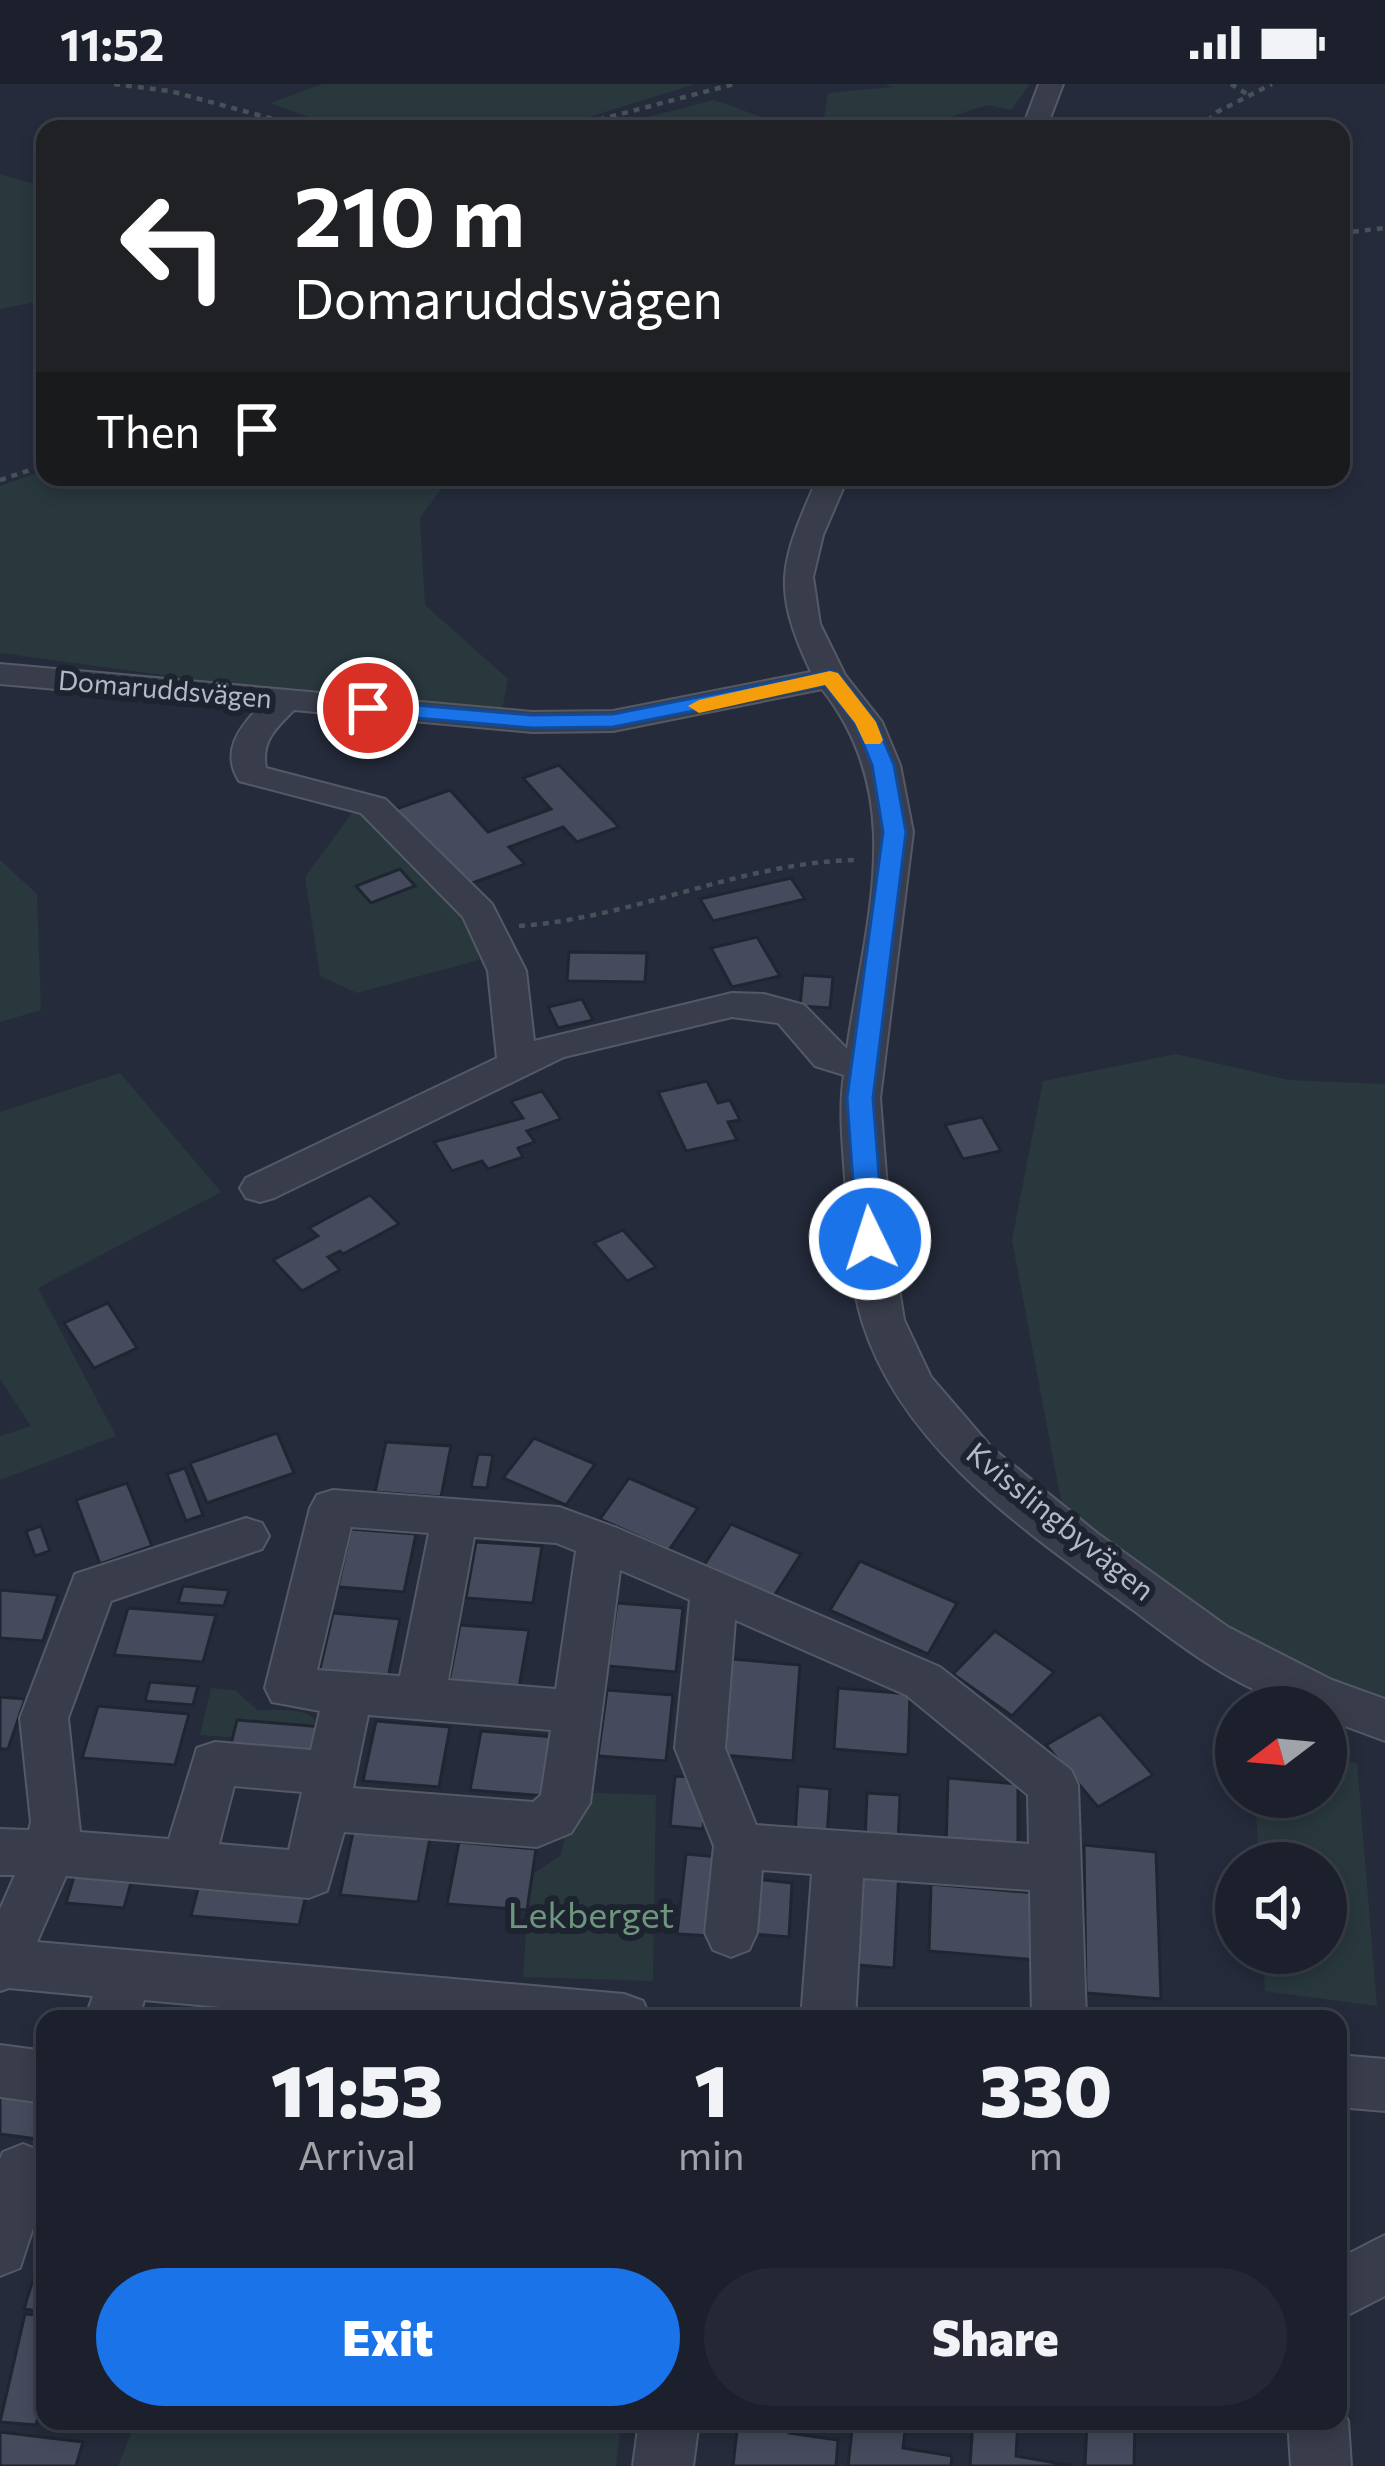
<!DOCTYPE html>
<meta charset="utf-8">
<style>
:root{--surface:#1c202c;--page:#252834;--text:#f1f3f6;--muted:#a0a3a9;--line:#3a3e48;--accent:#1a73e8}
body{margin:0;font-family:Commissioner,sans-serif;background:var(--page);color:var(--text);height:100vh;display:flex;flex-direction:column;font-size:45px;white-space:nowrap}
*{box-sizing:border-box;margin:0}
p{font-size:39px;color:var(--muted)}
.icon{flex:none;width:66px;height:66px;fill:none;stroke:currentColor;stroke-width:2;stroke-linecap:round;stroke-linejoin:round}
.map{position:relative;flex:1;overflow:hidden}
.panel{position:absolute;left:36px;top:1926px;width:1311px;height:420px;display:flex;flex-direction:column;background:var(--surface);border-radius:24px;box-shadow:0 6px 18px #0003,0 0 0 3px var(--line)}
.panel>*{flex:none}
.banner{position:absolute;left:36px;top:36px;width:1314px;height:366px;border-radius:24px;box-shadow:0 6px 18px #0003,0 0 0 3px var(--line);background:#202124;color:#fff;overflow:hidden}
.needle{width:78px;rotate:254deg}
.fabs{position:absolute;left:1215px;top:1602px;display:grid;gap:24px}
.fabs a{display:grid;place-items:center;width:132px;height:132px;border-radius:50%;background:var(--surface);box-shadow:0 6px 18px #0003,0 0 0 3px var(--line);font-size:60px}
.pin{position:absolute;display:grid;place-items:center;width:102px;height:102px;color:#fff;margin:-51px;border:6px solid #fff;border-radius:50%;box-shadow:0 3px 12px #0007}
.me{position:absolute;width:132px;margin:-66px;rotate:356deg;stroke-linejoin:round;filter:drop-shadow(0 0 9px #0008)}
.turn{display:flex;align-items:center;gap:42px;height:252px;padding:0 60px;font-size:54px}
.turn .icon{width:156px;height:156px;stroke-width:2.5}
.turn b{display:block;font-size:84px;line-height:102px}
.then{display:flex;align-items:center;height:114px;padding:0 60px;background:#0003;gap:24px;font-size:45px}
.eta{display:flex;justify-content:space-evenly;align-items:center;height:204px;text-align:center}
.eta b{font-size:72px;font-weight:800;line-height:84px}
.action{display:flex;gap:24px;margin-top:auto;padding:24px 60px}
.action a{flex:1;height:138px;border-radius:72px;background:var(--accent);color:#fff;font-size:48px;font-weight:800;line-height:138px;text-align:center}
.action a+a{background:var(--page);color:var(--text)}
.status{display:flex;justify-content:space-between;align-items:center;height:84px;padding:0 60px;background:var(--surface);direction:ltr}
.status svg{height:33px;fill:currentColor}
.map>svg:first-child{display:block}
.green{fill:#28383d}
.building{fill:#454a5c;stroke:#202532;stroke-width:3}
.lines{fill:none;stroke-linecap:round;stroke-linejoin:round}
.minor-casing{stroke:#545966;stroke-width:4}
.path{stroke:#455359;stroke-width:4.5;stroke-dasharray:6 6;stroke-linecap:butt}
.minor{fill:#393d4b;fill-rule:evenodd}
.route{fill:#1a73e8;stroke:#114b97;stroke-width:3}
.slow{fill:#f59e0b}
.labels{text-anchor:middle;stroke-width:12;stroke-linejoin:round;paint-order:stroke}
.far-street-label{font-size:27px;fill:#b5b9c6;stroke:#1e2330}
.street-label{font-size:30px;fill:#b5b9c6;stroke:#1e2330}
.near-park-label{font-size:36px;fill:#6e957d;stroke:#1e2330}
</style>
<div class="status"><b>11:52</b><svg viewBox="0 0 49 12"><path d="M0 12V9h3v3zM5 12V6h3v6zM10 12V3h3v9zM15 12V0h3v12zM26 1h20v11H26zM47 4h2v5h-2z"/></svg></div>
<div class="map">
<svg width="1385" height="2382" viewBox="0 0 1385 2382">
<rect width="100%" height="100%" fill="#252b3b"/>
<g class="green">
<path d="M322,0H696L550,45H340L271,19Z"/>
<path d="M884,0H1030L1011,26L988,21L930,39L823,40L828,9L893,3Z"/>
<path d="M714,16L779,39L769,45H601Z"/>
<path d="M0,90L45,103V216L0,225Z"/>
<path d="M45,386V393H450L420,434L425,521L508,595L502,627L215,598L0,569V402Z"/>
<path d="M355,725L375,732L470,832L479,876L357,909L320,892L305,793Z"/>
<path d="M0,776L37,810L41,926L0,938Z"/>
<path d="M1176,970L1289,996L1385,1000V1634L1255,1575L1064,1433L1012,1156L1043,997Z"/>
<path d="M120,989L221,1108L38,1204L116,1352L0,1396V1352L31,1342L0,1295V1028Z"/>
<path d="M211,1604L235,1606L257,1626C286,1627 328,1620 316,1660L200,1651Z"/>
<path d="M1326,1674L1357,1679L1377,1922L1265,1907L1263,1869H1326V1779H1259L1255,1713H1326Z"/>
<path d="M573,1708L656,1711L653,1897L523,1893L530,1792L561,1771Z"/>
<path d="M136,2337H621L616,2382H118Z"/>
</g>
<g class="building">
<path d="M559,681L619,743L577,758L563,743L509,763L525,780L464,802L396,725L450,706L488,748L551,725L523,694Z"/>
<path d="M400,785L415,802L371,819L356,802Z"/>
<path d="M791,794L805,815L713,837L700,815Z"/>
<path d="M757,853L780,892L732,903L711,864Z"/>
<path d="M569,868L647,869L645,898L567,897Z"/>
<path d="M803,891L833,893L830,924L800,922Z"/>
<path d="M582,915L593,936L558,944L548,923Z"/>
<path d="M707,997L718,1019L730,1016L740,1036L728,1038L737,1056L686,1067L658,1008Z"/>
<path d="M542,1007L561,1035L527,1047L535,1058L518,1064L523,1073L488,1085L482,1077L452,1087L434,1058L523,1034L511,1017Z"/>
<path d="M982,1033L1001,1067L963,1075L945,1041Z"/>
<path d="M370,1111L399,1140L343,1170L340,1167L328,1173L340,1186L302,1207L273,1176L318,1152L309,1144Z"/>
<path d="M623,1146L656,1183L627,1197L594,1159Z"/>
<path d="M108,1219L137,1264L94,1284L64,1239Z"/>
<path d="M277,1349L294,1389L207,1419L190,1379Z"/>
<path d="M534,1354L595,1380L566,1421L503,1394Z"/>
<path d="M386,1358L451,1362L441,1413L375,1408Z"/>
<path d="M478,1370L493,1371L487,1404L471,1403Z"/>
<path d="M185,1384L203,1431L186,1437L167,1390Z"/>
<path d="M629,1394L698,1424L669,1466L600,1435Z"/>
<path d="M127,1399L152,1462L100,1480L76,1416Z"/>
<path d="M731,1440L801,1470L774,1512L704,1481Z"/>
<path d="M41,1442L50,1467L35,1472L26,1447Z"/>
<path d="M351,1445L416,1450L404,1508L338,1503Z"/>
<path d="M476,1458L542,1462L533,1519L466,1514Z"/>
<path d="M860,1477L957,1519L928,1570L830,1526Z"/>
<path d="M183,1502L229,1506L224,1522L178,1519Z"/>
<path d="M0,1506L58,1511L43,1557L0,1554Z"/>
<path d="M617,1519L683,1524L676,1588L608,1582Z"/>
<path d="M128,1524L216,1531L203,1578L114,1571Z"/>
<path d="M333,1529L400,1535L388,1594L319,1589Z"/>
<path d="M460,1541L529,1546L518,1609L448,1603Z"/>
<path d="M995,1547L1054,1588L1012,1632L953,1590Z"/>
<path d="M732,1575L800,1581L793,1677L722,1671Z"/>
<path d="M150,1598L198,1602L193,1621L145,1617Z"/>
<path d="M838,1604L910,1610L908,1671L834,1665Z"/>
<path d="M607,1606L673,1611L666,1677L598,1672Z"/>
<path d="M0,1613L25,1615L8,1665H0Z"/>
<path d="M98,1622L189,1630L175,1681L82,1674Z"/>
<path d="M1100,1630L1153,1691L1098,1723L1046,1661Z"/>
<path d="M237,1636L324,1643L318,1672L230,1664Z"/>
<path d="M376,1637L450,1643L439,1703L363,1697Z"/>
<path d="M481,1647L555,1653L545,1712L470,1706Z"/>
<path d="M675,1692L708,1694L703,1745L670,1742Z"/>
<path d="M948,1694L1018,1700V1768L946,1762Z"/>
<path d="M798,1702L830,1705L827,1753L795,1751Z"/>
<path d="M867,1709L900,1711L898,1760L865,1757Z"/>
<path d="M353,1748L430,1754L418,1818L340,1811Z"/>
<path d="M459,1758L536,1765L527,1826L447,1820Z"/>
<path d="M1084,1761L1156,1768L1161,1915L1086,1909Z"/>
<path d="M686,1770L720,1773L712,1852L677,1850Z"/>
<path d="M862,1783L899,1786L894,1884L858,1881Z"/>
<path d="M76,1786L133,1791L124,1824L66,1819Z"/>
<path d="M755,1795L792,1799L789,1853L751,1850Z"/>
<path d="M931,1800L1047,1810V1877L929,1867Z"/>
<path d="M199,1801L306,1811L299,1841L191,1832Z"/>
<path d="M0,2012L45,2017V2056L0,2050Z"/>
<path d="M45,2157V2228L24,2225Z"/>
<path d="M25,2230L45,2232V2306L36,2341L0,2338Z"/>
<path d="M738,2337H791L789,2349L838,2356L836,2382H733Z"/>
<path d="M853,2337H906L903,2364L952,2372L951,2382H848Z"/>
<path d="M973,2337H1018L1016,2372L1073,2382H970Z"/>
<path d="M1087,2337H1135L1134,2382H1085Z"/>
<path d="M0,2348L83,2358L76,2382H0Z"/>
</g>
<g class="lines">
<defs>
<g id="minor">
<path d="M1039,0H1063L1046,45H1022Z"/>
<path d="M818,393H848L823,451L813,493L820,540L845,591L882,638L900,681L913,748L880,1014L891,1155L904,1236L931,1293L992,1364L1097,1449L1228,1543L1332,1596L1385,1615V1657L1326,1635V1623C1257,1623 1187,1566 1133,1526C1030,1450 902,1366 862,1237C850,1197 849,1150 846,1109C844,1070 838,1030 844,991L815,982L778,939L732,933L564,973L274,1114L260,1118L246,1114L240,1104L246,1094L497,974L488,887L463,833L361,729L239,697C221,668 238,645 259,623L0,600V580L532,628L613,627L811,588C770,501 781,478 818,393ZM822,605C909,715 865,838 847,965L804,921L764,910L732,909L534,957L526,887L492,820L385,715L266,684C261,657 276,644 294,626L532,648L613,647Z"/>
<path d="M333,1406L559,1423L617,1444L940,1583L1071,1686L1078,1701L1086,1935H1032L1030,1806L863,1794L855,1935H801L812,1790L762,1786L757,1849L749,1866L731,1873L713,1866L705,1849L714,1762L675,1664L690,1516L620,1486L590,1719L571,1749L537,1763L344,1748L327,1807L309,1814L66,1792L37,1858L624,1910L643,1917L651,1935H350L144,1916L139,1935H85L93,1912L9,1904L0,1907V1825L15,1791H0V1745L29,1746L31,1738L20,1634L75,1490L246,1434L262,1439L269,1452L262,1465L111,1517L68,1634L80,1748L169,1755L197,1664L215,1658L311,1666L320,1627L272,1618L265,1604L310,1424L317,1411ZM351,1443L429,1449L400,1592L317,1586ZM474,1453L556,1459L576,1467L556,1605L448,1596ZM735,1536L906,1611L1028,1711L1029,1760L756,1741L725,1664ZM368,1631L551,1646L541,1711L533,1718L353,1704ZM234,1702L302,1708L289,1766L219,1760Z"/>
<path d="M0,1961L45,1967V2019L0,2013Z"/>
<path d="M1338,1971L1385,1975V2027L1338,2023Z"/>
<path d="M23,2060L43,2068L45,2107L20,2184L0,2192V2075L3,2068Z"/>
<path d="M1385,2151V2212L1338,2236V2175Z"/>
<path d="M1338,2315L1348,2337L1351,2382H1291L1288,2337H1338Z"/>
<path d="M639,2337H699L693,2382H633Z"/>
</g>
</defs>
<use href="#minor" class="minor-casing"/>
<g class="path">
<path d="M114,0L170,7L310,45"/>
<path d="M1231,0L1250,12"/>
<path d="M564,45L734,0"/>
<path d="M1199,45L1217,28L1272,0"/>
<path d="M1341,149L1385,144"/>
<path d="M0,396L45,381"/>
<path d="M519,842C635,834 741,778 857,776"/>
</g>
<use href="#minor" class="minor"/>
</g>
<path class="route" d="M830,587L838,589L876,638L894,681L906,748L873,1014L884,1155L870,1165L857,1155L847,1014L883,748L872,681L855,639L825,601L613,643L532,644L368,630L357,624L368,617L532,631L613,630Z"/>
<path class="slow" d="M830,587L838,589L876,638L883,656L880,660H865L855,639L825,601L699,629L688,622L699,616Z"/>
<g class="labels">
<g class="far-street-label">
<text transform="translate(165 606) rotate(5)" y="9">Domaruddsvägen</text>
</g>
<g class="street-label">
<text transform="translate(1060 1438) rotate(39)" y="10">Kvisslingbyvägen</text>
</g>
<g class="near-park-label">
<text x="591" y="1844">Lekberget</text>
</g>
</g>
</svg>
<div class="fabs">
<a><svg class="needle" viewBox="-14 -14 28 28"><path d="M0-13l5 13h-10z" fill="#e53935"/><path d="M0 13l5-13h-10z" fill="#a0a3a9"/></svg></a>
<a><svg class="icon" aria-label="sound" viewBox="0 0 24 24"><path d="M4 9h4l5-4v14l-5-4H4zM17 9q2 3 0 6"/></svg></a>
</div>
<div class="pin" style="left:368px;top:624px;background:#d93025"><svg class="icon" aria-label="arrive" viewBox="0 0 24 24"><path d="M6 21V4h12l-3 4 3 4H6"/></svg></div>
<svg class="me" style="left:870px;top:1155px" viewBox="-20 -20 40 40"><circle r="17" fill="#1a73e8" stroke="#fff" stroke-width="3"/><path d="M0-11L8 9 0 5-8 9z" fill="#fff"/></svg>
<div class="banner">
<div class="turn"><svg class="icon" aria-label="left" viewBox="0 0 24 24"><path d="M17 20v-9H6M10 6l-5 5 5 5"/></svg><div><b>210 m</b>Domaruddsvägen</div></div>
<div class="then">Then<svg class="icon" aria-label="arrive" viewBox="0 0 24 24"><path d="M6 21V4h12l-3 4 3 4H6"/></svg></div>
</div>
<section class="panel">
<div class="eta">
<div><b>11:53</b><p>Arrival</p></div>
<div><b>1</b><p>min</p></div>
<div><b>330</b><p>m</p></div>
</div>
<div class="action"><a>Exit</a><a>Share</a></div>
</section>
</div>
